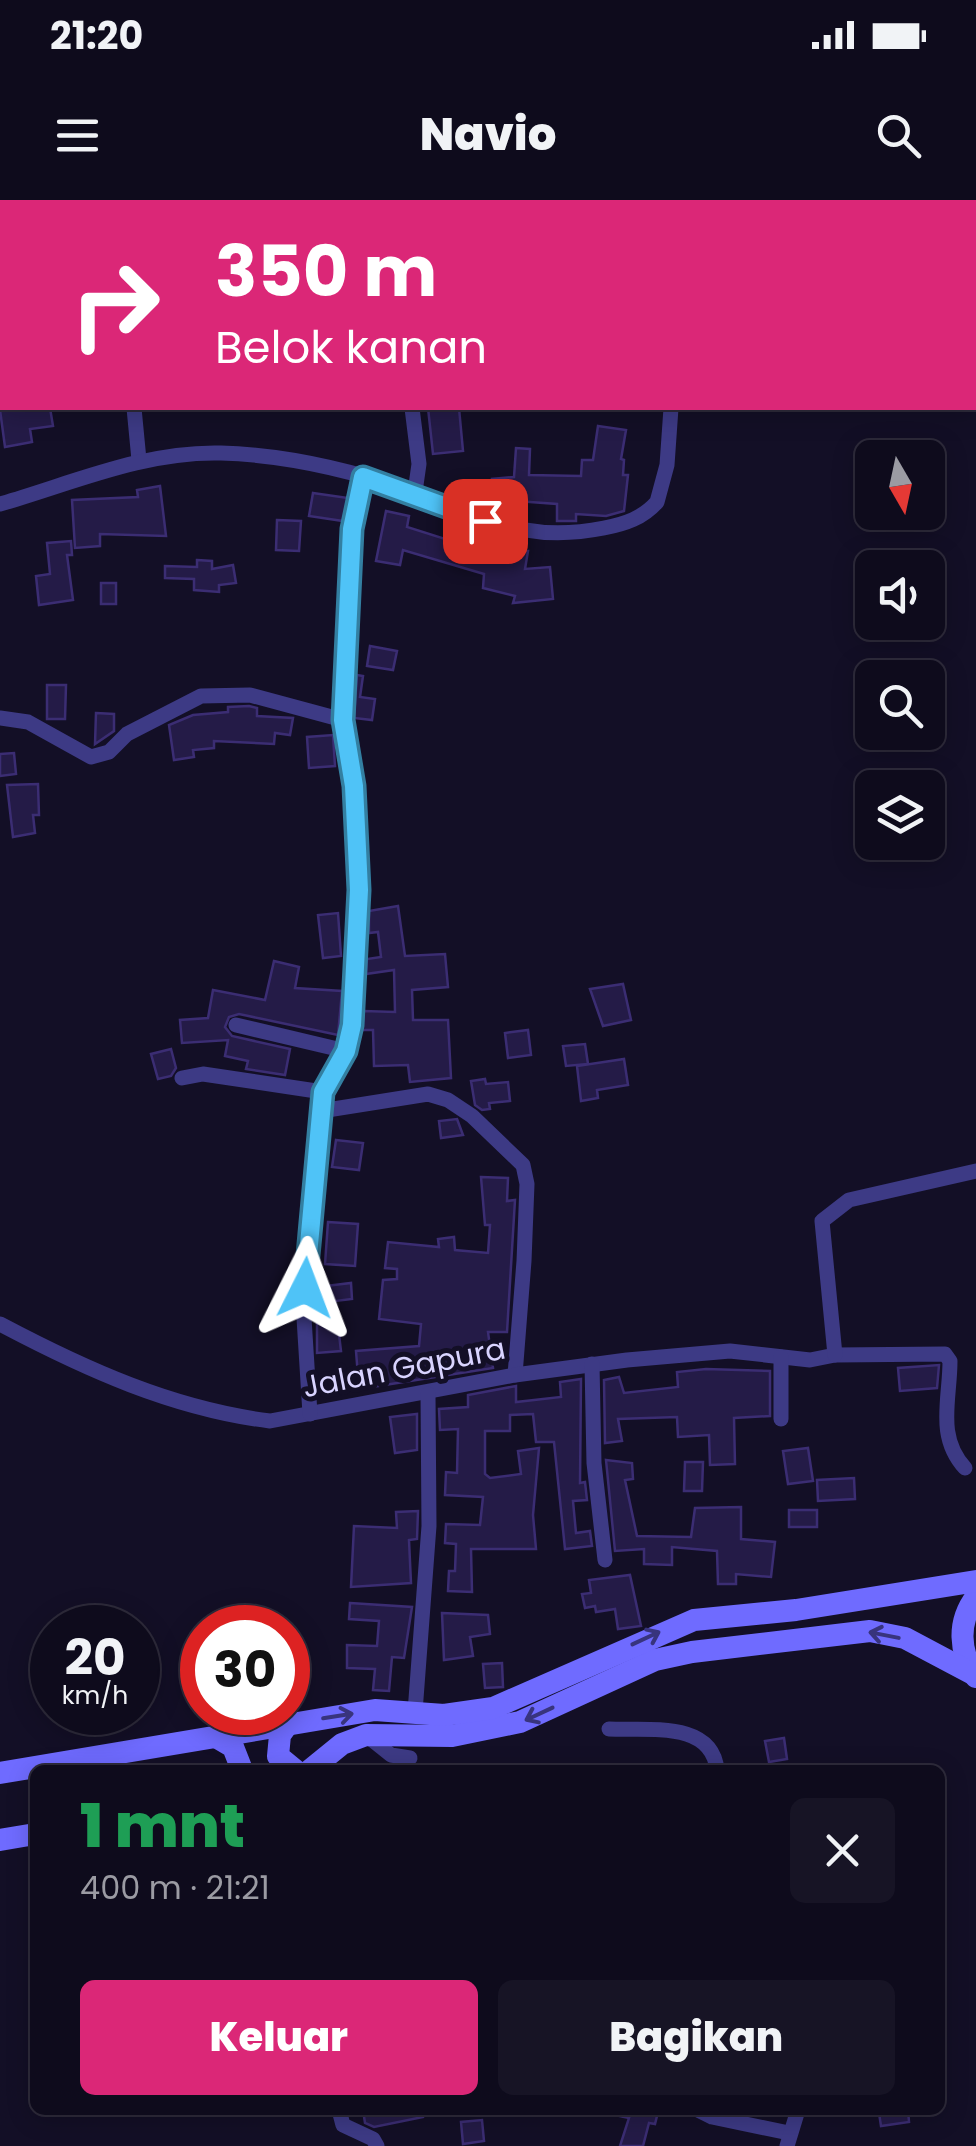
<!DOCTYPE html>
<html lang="id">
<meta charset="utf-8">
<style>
:root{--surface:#0e0b1c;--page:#171425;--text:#f1f3f6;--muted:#9b9ba3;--line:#2e2b3b;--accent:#db2777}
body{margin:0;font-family:Poppins,sans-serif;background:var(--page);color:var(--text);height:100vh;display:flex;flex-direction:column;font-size:38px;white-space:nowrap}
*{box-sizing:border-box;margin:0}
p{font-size:32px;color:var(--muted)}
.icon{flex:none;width:55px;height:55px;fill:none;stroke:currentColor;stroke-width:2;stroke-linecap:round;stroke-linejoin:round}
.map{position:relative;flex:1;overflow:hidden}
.panel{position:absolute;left:30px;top:1565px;width:915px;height:350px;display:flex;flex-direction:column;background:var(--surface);border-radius:15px;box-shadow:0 5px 25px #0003,0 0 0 2px var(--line)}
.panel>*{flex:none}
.banner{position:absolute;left:0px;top:0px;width:978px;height:210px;box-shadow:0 5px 25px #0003,0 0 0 2px var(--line);background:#db2777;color:#fff;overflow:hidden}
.needle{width:65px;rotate:171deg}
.fabs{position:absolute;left:855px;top:240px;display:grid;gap:20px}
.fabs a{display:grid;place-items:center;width:90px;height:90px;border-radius:15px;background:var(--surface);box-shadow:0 5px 25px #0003,0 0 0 2px var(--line);font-size:50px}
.speed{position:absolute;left:30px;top:1405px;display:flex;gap:20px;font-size:50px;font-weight:700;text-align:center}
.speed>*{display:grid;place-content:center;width:130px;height:130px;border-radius:50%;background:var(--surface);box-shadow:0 5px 25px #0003,0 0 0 2px var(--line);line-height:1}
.speed small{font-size:25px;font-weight:400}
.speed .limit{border:15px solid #d22;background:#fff;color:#111}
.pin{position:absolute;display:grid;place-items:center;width:85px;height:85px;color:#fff;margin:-42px;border-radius:20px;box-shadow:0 5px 15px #0006}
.me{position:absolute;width:110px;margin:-55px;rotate:3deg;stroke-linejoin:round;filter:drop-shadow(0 0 8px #0008)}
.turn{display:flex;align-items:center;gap:35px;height:210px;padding:0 50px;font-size:45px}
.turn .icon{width:130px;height:130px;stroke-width:2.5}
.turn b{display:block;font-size:70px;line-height:85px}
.round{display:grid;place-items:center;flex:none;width:105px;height:105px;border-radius:15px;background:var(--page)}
.summary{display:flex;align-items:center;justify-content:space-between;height:170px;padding:0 50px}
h1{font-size:60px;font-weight:800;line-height:75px;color:#1e9e55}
.primary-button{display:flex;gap:20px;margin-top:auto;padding:20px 50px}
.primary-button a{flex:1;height:115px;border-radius:15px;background:var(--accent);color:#fff;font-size:40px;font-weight:800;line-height:115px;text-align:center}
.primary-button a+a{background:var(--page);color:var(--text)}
.status{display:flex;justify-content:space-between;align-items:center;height:70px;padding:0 50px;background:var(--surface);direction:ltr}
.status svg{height:28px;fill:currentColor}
header{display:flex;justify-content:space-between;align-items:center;height:130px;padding:0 50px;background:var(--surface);font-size:45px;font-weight:800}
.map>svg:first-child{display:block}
.building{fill:#241b47;stroke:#3b2d73;stroke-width:2.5}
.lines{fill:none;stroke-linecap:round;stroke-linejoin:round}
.street{stroke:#3d3a85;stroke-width:15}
.secondary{stroke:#6f6bff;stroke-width:22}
.oneway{stroke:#38347d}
.route-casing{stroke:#337fa1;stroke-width:25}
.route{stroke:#4fc3f7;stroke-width:18}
.labels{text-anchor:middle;stroke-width:10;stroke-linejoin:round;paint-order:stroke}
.street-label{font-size:30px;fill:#d9d4ff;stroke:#130f26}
</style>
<div class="status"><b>21:20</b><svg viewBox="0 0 49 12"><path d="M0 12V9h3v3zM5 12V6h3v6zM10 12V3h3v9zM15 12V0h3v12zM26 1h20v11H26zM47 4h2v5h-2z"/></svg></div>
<header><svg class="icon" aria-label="menu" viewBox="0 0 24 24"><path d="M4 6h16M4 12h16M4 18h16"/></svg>Navio<svg class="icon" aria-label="search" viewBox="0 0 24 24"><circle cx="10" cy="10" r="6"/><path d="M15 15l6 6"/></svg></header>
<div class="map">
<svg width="976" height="1946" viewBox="0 0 976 1946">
<rect width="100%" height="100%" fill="#130f26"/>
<g class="building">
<path d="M50,208L53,226L30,229L32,242L5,247L0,210Z"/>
<path d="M428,208H459L463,251L433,254Z"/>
<path d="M598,226L626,230L621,259L624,260L623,275H628L624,311L606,316L576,314V321H557V304L516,301L494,305L492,279L514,277L516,248L530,249L529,275L581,276L582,260H593Z"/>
<path d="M160,286L166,336L100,334V346L75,348L72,300L138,297L137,290Z"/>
<path d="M313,293L348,298L343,321L309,316Z"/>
<path d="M386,311L409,316L407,327L467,346L469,338L485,341L484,351H528L525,369L550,367L553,399L513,403L515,396L483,388L484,374L403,350L400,365L376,361Z"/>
<path d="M277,320L301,321L299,351L276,350Z"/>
<path d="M71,341L72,355H67L73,400L39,405L36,376L50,374L47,343Z"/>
<path d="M197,360L212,361V369L233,365L236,383L219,385V392L194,390V379L165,378V366L197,367Z"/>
<rect x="101" y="383" width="15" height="21"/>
<path d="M370,446L397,451L393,470L367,466Z"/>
<path d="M357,475L363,476L360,497L375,499L372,520L354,518Z"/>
<path d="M47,485H66L65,519H47Z"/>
<path d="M249,506L257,508V516L293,518L290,535L275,533L274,544L214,541V548L193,550L194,557L174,560L169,525L193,515L228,512V507Z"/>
<path d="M96,513L114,514V531L95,544Z"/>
<path d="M333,535L335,566L309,568L307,537Z"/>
<path d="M14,553L16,574L0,576V554Z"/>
<path d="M38,584L39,615H33L35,633L13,637L7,585Z"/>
<path d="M398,706L405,756L445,754L448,787L412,790L413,820H448L451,878L410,882L408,865L374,866L373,830H362L364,811L395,812L394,770L366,774L367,759L381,757L378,732L369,733V711Z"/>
<path d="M338,713L341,756L323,758L318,715Z"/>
<path d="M274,761L299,767L295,788L342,791L338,835L239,814L229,817L225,827L232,836L290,849L285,875L246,869L248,861L225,856L228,840L182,843L180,820L208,818L213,790L265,800Z"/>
<path d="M623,784L631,820L603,826L590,789Z"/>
<path d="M528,830L531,855L508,858L505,833Z"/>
<path d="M585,844L588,864L566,866L563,846Z"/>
<path d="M171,849L176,868L171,876L158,879L151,854Z"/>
<path d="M624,859L628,885L597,890L598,898L581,901L577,866Z"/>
<path d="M485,879L486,884L508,882L510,901L489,903L490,909L482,910L475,905L471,881Z"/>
<path d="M457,919L463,935L441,938L439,921Z"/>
<path d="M336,940L363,943L359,970L332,967Z"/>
<path d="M481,977L508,978L507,1001L515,1000L507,1132H488L493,1168L359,1189L356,1151L419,1146L421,1124L379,1119L383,1080L397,1079V1069L385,1068L388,1042L439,1047L438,1039L454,1037L455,1050L488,1053L490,1025H485Z"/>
<path d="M328,1022L358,1024L355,1066L325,1064Z"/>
<path d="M351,1083L352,1099L335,1101L341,1151L317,1153V1087Z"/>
<path d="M939,1165L937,1188L900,1191L898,1168Z"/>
<path d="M706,1169L770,1171V1216L734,1218L735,1264L710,1265L709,1235L678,1237L677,1217L618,1219L622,1241L605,1243L604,1180L619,1177L624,1193L678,1187L677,1172Z"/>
<path d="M581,1179L580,1283L585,1282L587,1300L573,1301L576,1333L590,1331L592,1346L565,1349L554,1242H536L533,1214L510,1215V1231H485V1274L490,1278L521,1274L518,1251L539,1248L533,1315L536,1349H471L472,1392L448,1391L449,1371H455L456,1344L445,1343L446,1324L480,1325L483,1297L445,1295L446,1272L457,1273L458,1229L440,1230L439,1209L468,1207V1195L516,1186V1202L561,1197L560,1182Z"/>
<path d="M417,1214V1250L395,1253L390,1217Z"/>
<path d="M808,1248L813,1281L788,1284L783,1251Z"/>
<path d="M606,1260L632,1263L633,1279L625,1280L637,1336L691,1337L695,1308L741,1307V1339L775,1342L771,1377L736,1374V1384H718L717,1351L672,1347V1365L644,1364V1349L615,1351Z"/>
<path d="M685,1262H703L702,1291H684Z"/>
<path d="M854,1278L855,1299L818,1301L817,1280Z"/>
<rect x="789" y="1310" width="28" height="17"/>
<path d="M418,1311L417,1339L409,1340L411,1383L351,1387L354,1326L397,1328L396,1312Z"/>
<path d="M630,1375L641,1426L618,1429L615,1409L596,1412L595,1406L585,1408L582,1394L591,1393L589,1380Z"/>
<path d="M350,1403L412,1407L404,1458L392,1457L389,1491L373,1490L375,1469L347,1468V1445L377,1446L379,1421L349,1419Z"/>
<path d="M442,1413L488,1415L490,1434L470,1437L473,1456L444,1460Z"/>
<path d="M502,1463L503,1487L485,1488L483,1464Z"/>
<path d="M784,1538L787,1559L769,1562L765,1541Z"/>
<path d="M363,1910H423V1917L374,1927L365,1923Z"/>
<path d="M616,1910L658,1912L655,1924L649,1923L643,1946H620L629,1918L615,1915Z"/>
<path d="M900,1910H908L909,1922L881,1926L879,1913Z"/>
<path d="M482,1920L484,1941L463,1944L461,1922Z"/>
</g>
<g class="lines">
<g class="street">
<path d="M442,0V2"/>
<path d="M924,0V2"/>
<path d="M277,2V0"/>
<path d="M573,2L574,0"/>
<path d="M756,2V0"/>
<path d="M0,100H2"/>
<path d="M975,156H976"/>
<path d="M134,208L139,260"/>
<path d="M412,208L419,264L415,292"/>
<path d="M0,304C73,283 144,251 221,253C285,255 354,271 414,292C488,317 522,344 604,328C625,324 643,318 657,302L667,265L671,208"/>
<path d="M0,518L28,522L91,557L109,552L127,534L201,496L250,495L343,520"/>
<path d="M236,825L346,851"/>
<path d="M182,878L203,874L323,892"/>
<path d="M321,911L428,894L448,900L472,916L523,965L527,984L524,1061L515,1175"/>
<path d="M0,1124C85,1169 173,1209 270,1221L515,1175L627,1160L730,1151L810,1160L835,1155L945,1154L950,1161C950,1200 936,1236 965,1268"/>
<path d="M835,1155L822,1021L849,1000L976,971"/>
<path d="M781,1157V1219"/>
<path d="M592,1164L594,1263L605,1360"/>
<path d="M310,1214L304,1118L311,989L323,892L346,851L352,825L359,690L354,586L343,520L353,329L363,277"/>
<path d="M415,1512L429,1326L428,1194"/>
<path d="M609,1529C648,1531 712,1520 717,1570"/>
<path d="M366,1535L391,1555L410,1558"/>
<path d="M339,1910L343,1925L373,1939L377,1946"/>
<path d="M698,1910L712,1917L789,1933"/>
<path d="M787,1946L798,1910"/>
</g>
<g class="secondary">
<path d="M976,1397C957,1422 959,1452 976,1477"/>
<path d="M288,1524L280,1535L278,1556L295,1570"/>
<path d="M216,1537L233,1547L242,1570"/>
<path d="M310,1570L342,1544L366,1535L452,1536L520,1522L655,1460L692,1452L870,1431L905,1438L973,1474"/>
<path d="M0,1573L375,1510L444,1515L493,1508L694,1420L796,1410L976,1381"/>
<path d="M0,1640L35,1634"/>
</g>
</g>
<defs><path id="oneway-shaft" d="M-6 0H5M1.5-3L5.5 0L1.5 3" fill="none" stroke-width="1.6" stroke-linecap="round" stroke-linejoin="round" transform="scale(2.5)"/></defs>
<g class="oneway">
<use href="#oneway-shaft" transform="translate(884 1435) rotate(-169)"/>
<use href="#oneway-shaft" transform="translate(646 1438) rotate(-25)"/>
<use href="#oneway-shaft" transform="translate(539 1514) rotate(155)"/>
<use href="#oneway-shaft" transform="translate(338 1516) rotate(-9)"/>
</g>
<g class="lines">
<defs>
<path id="route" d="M305,1088L323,892L346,851L352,825L359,690L354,586L343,520L352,329L363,277L485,321"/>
</defs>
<use href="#route" class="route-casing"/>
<use href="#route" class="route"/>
</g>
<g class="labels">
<g class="street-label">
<text transform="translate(404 1168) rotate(-11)" y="10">Jalan Gapura</text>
</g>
</g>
</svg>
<div class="fabs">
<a><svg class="needle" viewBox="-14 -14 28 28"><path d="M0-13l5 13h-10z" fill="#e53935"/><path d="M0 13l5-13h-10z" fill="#9b9ba3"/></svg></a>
<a><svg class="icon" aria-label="sound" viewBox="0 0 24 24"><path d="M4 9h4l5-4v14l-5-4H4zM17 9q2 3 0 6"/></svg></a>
<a><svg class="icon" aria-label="search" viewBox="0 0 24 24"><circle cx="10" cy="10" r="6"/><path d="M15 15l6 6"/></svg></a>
<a><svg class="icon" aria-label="layers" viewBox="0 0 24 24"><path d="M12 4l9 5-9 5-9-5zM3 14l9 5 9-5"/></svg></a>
</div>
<div class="speed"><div>20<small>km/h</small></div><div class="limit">30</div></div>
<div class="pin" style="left:485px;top:321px;background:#d93025"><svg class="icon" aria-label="arrive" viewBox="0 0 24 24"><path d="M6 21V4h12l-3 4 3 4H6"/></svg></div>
<svg class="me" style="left:305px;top:1088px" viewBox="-20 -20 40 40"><path d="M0-17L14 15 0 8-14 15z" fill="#4fc3f7" stroke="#fff" stroke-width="4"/></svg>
<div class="banner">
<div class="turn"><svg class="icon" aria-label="right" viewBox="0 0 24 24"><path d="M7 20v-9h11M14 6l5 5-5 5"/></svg><div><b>350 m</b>Belok kanan</div></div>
</div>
<section class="panel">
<div class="summary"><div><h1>1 mnt</h1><p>400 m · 21:21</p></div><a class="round"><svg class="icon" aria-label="close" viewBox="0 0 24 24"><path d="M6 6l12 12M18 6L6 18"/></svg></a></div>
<div class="primary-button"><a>Keluar</a><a>Bagikan</a></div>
</section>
</div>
